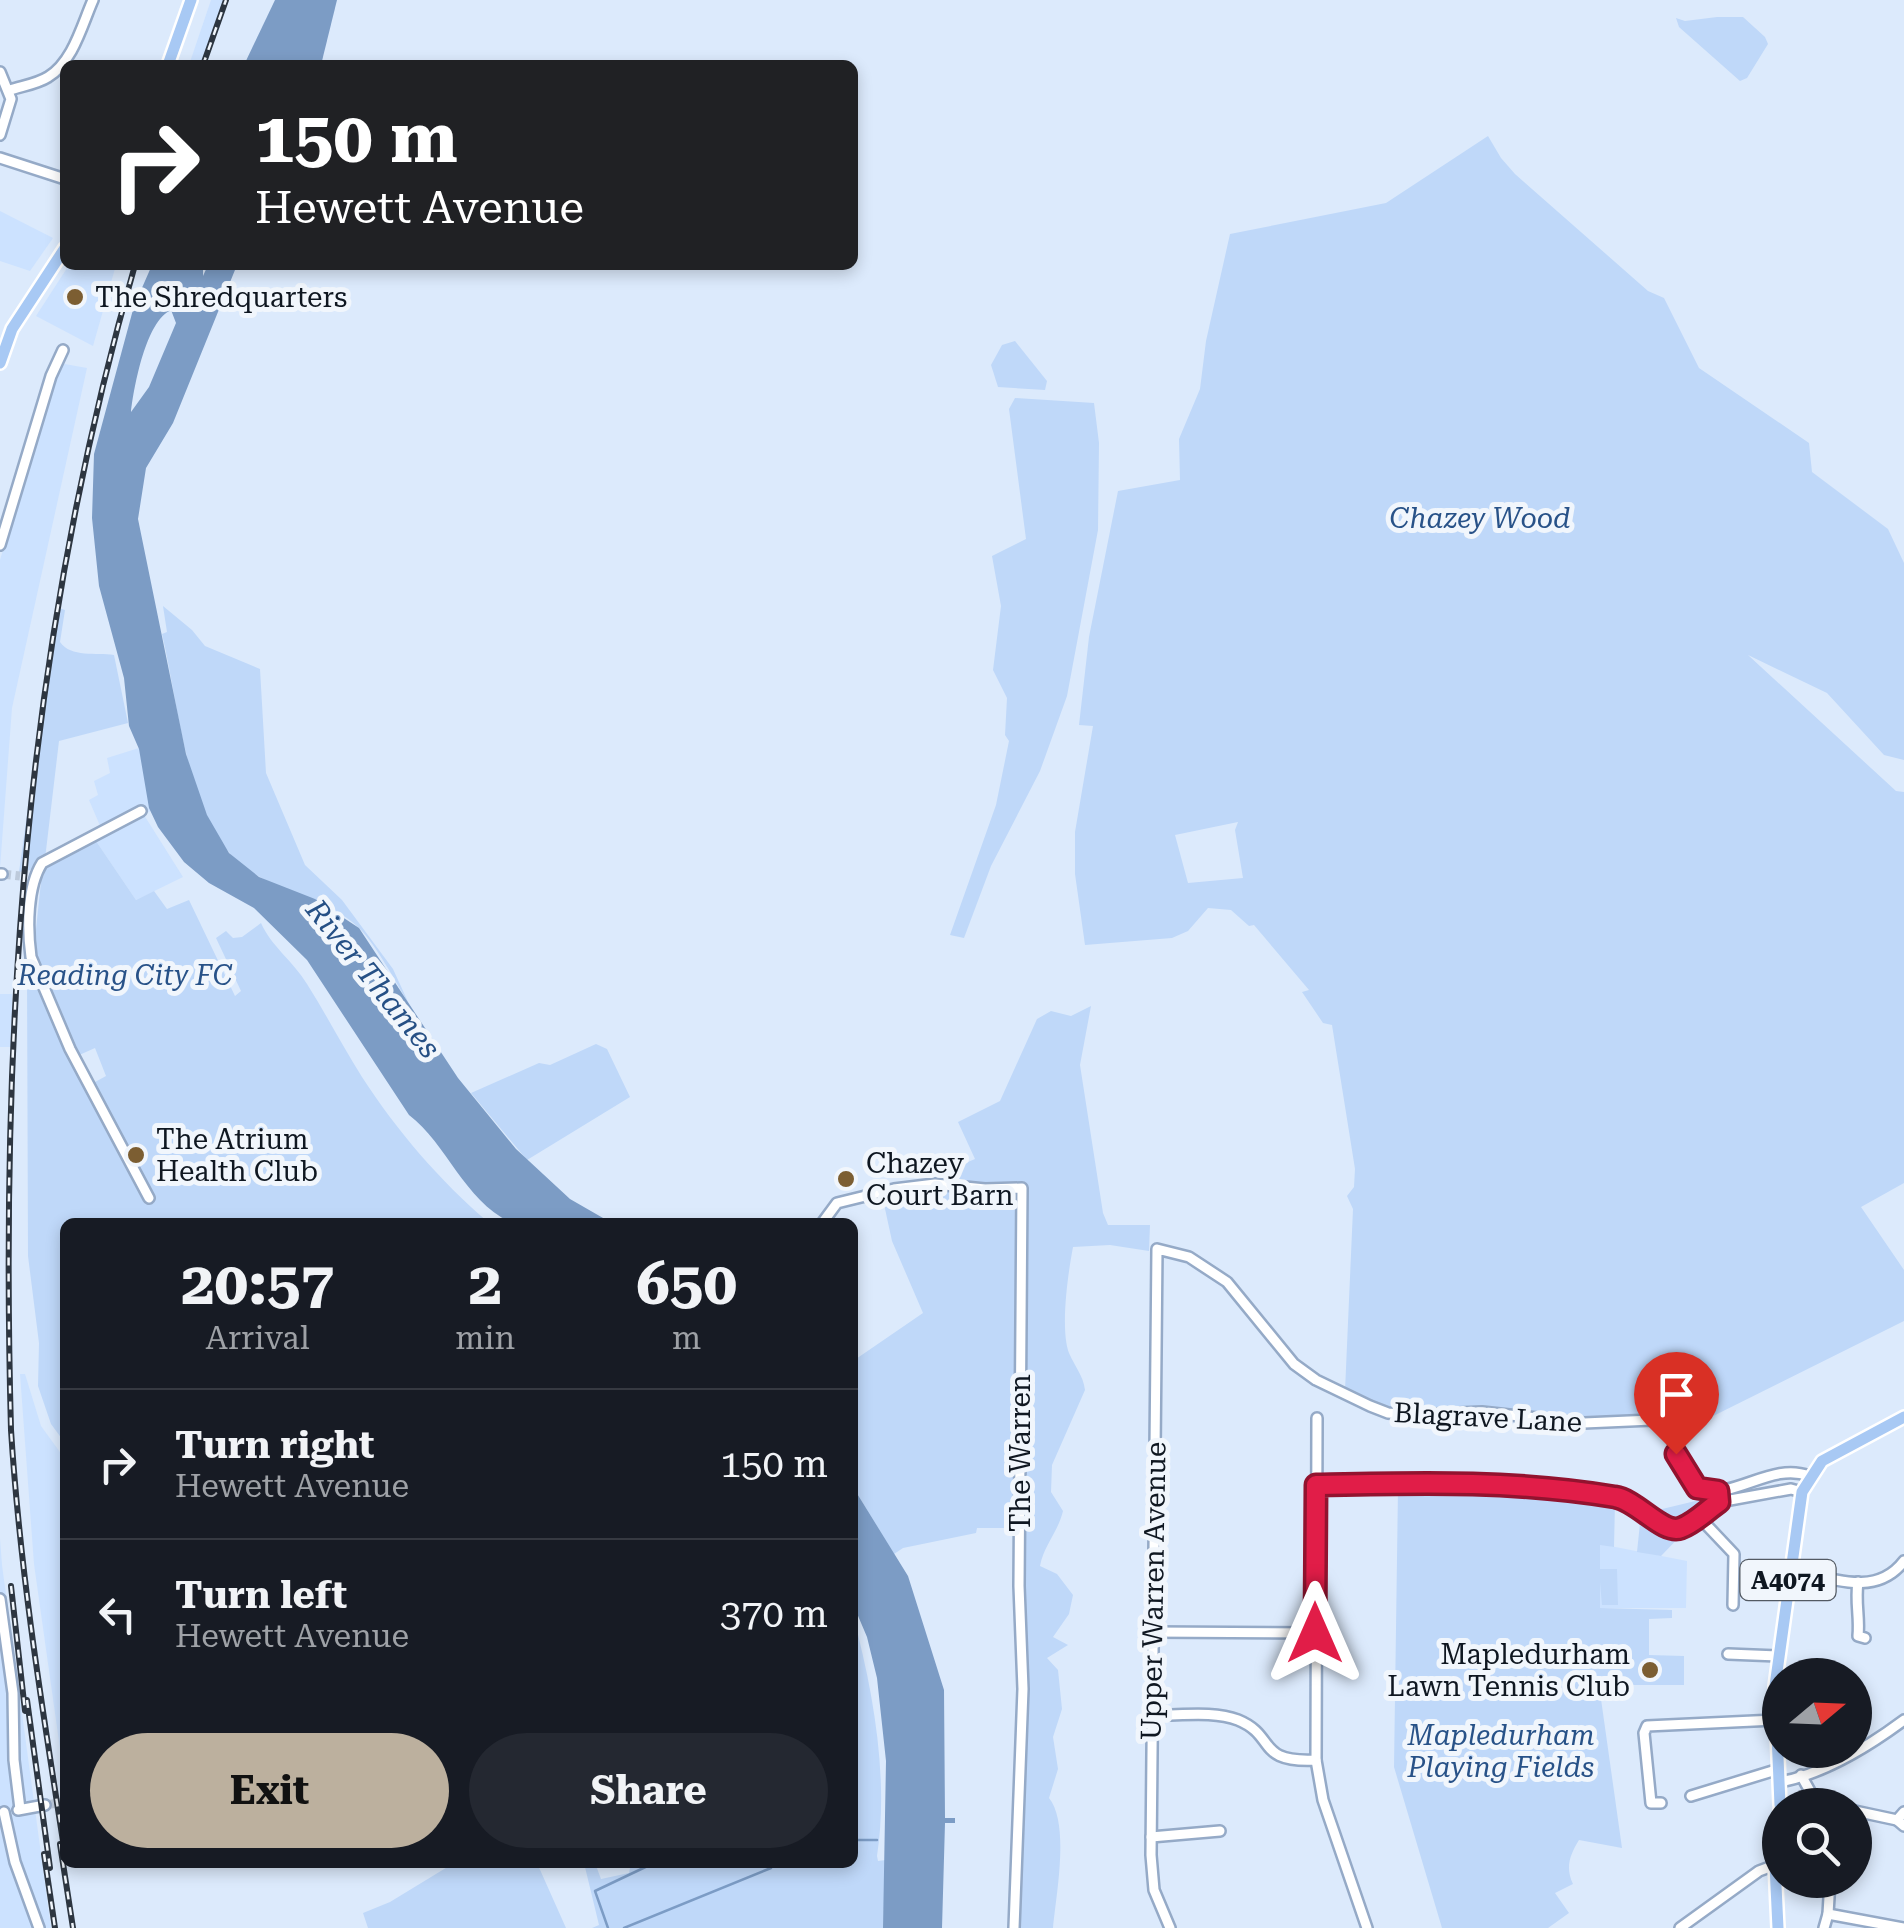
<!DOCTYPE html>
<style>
:root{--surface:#171b24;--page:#242831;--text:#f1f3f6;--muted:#9ea1a6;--line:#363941;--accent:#bcb09e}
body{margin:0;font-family:"Roboto Serif",serif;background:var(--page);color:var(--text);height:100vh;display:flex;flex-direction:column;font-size:38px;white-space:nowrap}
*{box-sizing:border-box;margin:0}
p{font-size:32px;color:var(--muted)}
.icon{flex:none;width:55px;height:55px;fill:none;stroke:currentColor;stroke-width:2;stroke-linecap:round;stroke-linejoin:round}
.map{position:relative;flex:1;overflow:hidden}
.panel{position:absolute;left:60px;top:1218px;width:798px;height:650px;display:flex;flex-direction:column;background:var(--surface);border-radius:15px;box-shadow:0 5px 15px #0003}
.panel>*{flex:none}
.banner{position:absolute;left:60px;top:60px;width:798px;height:210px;border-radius:15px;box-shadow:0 5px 15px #0003;background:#202124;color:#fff;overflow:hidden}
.needle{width:65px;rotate:71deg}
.buttons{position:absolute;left:1762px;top:1658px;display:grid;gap:20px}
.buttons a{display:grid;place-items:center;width:110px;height:110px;border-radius:50%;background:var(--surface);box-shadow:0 5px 15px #0003;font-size:50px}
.pin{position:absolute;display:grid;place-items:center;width:85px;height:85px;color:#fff;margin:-102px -42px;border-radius:50% 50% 50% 0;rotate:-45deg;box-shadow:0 0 10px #0007}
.pin .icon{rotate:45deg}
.me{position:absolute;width:110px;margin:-55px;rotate:0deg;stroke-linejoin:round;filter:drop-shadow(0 0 8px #0008)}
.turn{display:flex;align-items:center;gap:35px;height:210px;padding:0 30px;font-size:45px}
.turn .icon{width:130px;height:130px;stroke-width:2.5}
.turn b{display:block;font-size:70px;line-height:85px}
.eta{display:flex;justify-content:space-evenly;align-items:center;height:170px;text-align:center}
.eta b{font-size:60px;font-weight:700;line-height:70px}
.action{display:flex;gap:20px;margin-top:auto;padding:20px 30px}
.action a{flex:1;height:115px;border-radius:60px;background:var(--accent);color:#111;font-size:40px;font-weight:700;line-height:115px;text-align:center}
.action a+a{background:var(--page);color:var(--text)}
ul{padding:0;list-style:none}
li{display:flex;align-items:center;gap:30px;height:150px;padding:0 30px;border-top:2px solid var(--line)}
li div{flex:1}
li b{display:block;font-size:38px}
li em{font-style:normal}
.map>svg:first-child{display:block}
.built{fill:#cce2ff}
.green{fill:#bfd8f9;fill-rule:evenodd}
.water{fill:#7c9cc5;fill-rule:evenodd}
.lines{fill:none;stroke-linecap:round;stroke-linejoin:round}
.stream{stroke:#7c9cc5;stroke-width:2.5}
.minor-tunnel{stroke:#bdcadb;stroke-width:9;stroke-dasharray:9 4.5;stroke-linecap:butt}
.minor-casing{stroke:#95aac7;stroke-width:14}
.major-casing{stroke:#fff;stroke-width:16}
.minor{stroke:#fff;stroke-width:9}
.major{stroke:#a8c9f4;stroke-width:11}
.rail-casing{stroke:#2d3641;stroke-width:6}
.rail{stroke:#f1f6fc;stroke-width:2.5;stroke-dasharray:8;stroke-linecap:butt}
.route-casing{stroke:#92132f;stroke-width:25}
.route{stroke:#e11d48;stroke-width:18}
.poi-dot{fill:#7c5e32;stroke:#f1f6fc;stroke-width:4}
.labels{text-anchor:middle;stroke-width:10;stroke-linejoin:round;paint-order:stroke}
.shield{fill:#f1f6fc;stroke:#535a63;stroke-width:2.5}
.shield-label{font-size:25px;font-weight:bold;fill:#0f1721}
.poi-label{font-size:28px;fill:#0f1721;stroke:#f1f6fc;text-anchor:start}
.park-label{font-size:28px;font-style:italic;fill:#285288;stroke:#f1f6fc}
.street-label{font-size:28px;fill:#0f1721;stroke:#f1f6fc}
.water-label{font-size:30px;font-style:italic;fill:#265085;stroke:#f1f6fc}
</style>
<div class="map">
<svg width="1904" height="1928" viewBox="0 0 1904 1928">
<rect width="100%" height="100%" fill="#dceafc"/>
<g class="built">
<path d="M211,0H228L205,65H189Z"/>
<path d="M0,211L53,238L30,271L0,261Z"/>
<path d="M69,265H116L93,346L36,316Z"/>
<path d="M59,363L87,368L12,708L0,868V560Z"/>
<path d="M139,748L150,806V811L144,815L183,877L136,900L96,841L93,833L101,828L89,800L98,795L94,781L110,773L107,758Z"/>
<path d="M0,994H12L13,1047H0Z"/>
<path d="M20,1374H25L41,1426L65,1459V1784L34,1564Z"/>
<path d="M0,1539L2,1565L51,1928H0Z"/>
<path d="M1600,1544L1687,1561L1686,1608H1599Z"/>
</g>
<g class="green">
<path d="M1717,17H1743L1765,37L1768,44L1747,78L1740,81L1679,27L1676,18L1685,21Z"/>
<path d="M1488,136L1501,158L1515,174L1648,291L1664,298L1699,368L1809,443L1812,472L1888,529L1904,563V760L1884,755L1827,693L1748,655L1896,791L1904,792V1183L1861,1207L1904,1270V1321L1675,1435L1662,1421L1650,1417L1607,1421L1377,1407L1345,1391L1353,1209L1347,1196L1354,1187L1355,1169L1332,1025L1323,1023L1302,992L1309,990L1254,925L1249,926L1231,910L1208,908L1188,931L1172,938L1085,945L1075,874V832L1093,726L1079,725L1089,637L1118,491L1180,480L1179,439L1200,389L1206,341L1230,234L1386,203ZM1238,822L1235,830L1243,878L1188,883L1175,835Z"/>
<path d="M1015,341L1047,381L1045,390L998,387L991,365L1002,345Z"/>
<path d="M1015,398L1094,403L1099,443L1098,530L1067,696L1040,771L991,866L964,938L950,935L996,805L1009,741L1005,735L1007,698L993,670L1001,606L992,556L1026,539L1009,409Z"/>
<path d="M163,606L192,630L205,646L260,669L266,773L305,865L342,900L393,969L409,1004C395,981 377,946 359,928C322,892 260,892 228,851C184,794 178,702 162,634L167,632Z"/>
<path d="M56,607L65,610L60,642C71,658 96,652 114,655L128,723L59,741L45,859L30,870L19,872Z"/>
<path d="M96,841L136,900L154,891L167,909L189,900L235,996L241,991L216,938L226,931L233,938L242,937L261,923C271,946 294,962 307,984C326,1014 343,1047 362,1077C397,1131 440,1181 488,1222H65V1443L51,1424L38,1386L39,1343L28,1256L27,972L34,970L57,1028L86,1087L106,1076L95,1048L77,1056L34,948L42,872L49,865Z"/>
<path d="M1091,1006L1080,1065L1103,1213L1108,1225H1150L1149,1251L1110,1245L1073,1247C1068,1273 1060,1329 1069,1353C1075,1367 1083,1375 1085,1390L1052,1465L1051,1492L1063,1511C1058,1532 1044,1545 1040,1566L1057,1574L1073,1595L1069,1614L1053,1637L1068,1645L1047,1658L1058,1670L1062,1709L1053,1737L1058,1769L1049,1798C1070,1824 1056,1895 1053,1928H1016L1022,1528H977L976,1533L903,1548L894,1554L853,1487V1361L923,1313L892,1241L882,1195L930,1185L972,1189L930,1178L975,1159L958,1122L1000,1101L1037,1019L1051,1011L1071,1016Z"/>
<path d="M596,1044L607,1049L630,1097L527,1160L471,1093L539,1063L550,1065Z"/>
<path d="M1398,1489L1473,1490L1615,1503L1614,1547L1600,1545V1569H1617L1618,1605H1602L1600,1582V1608L1672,1610V1618L1649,1619V1655L1684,1656V1685H1615V1692H1600L1622,1848L1579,1840C1570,1855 1565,1867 1573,1884L1555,1893L1569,1913L1548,1928H1442L1394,1767Z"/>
<path d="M1712,1497V1504C1688,1520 1681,1534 1654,1515L1658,1510Z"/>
<path d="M1641,1514L1664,1530H1686L1661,1556L1637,1552Z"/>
<path d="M853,1615C873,1691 889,1777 877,1856L878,1861L886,1860L883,1928H592L599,1925L584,1863H595L601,1879L629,1873L631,1863L852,1862Z"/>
<path d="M454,1863H537L566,1928H368L363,1913L390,1902Z"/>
</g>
<g class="water">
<path d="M275,0H337L321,65H244Z"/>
<path d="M152,265H203V276L208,265H237L173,423L146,468L138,519L186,754L207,815L229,853L259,877L315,899L359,928L458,1078L516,1149L570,1199L610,1222C593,1223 521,1227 510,1222C464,1200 447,1144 409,1115L307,960L254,908L209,883L184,862L158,827L149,808L139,749L129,726L124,678L99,586L92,518L94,454L134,306ZM171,310L176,323L149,387L131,412C134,386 146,321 171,310Z"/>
<path d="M853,1487L908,1576L944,1690L945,1818H955V1823H945L942,1928H883L886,1761L877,1678L867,1637L853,1604Z"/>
</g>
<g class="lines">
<g class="stream">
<path d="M852,1840H877"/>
<path d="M784,1864L788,1862"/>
<path d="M608,1928L595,1891L656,1862"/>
<path d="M624,1928L771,1868"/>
</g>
<g class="minor-tunnel">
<path d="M2,874L20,876"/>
<path d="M45,1805L65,1802"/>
</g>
<defs>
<g id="minor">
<path d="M0,72L11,99L0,135"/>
<path d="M10,90C22,86 37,84 48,77C73,62 82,25 93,0"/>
<path d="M0,158L65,179"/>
<path d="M0,545L51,376L63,350"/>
<path d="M141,811L42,863C27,887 27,928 31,957L70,1049L149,1198"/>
<path d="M0,874H2"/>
<path d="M823,1222L837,1203L894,1189L935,1184L985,1189L1022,1188L1019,1586L1023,1689L1014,1928"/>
<path d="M1317,1418L1316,1760L1323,1800L1367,1928"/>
<path d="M1316,1485L1476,1482L1597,1494L1629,1500L1665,1528L1673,1530L1683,1527L1719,1502L1791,1489L1802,1492"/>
<path d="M1698,1516L1734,1554L1733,1605"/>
<path d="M1790,1569C1829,1577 1875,1599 1904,1561"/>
<path d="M1858,1582C1855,1603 1860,1617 1858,1636L1865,1638"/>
<path d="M0,1599L13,1693L14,1760L20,1809"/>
<path d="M1152,1632L1315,1633"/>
<path d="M1728,1654L1778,1656"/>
<path d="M1152,1715C1177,1716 1213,1710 1238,1720C1277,1736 1255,1763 1316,1760"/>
<path d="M1801,1775L1811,1793L1829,1805"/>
<path d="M1780,1782C1823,1774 1869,1746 1904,1720"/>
<path d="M1691,1796L1779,1769"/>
<path d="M1661,1803H1651L1644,1733L1647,1726L1775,1720"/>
<path d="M18,1810L45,1805"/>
<path d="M1855,1811L1897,1820"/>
<path d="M4,1812L15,1862L39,1928"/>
<path d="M1904,1812L1897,1820L1904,1826"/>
<path d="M1151,1837L1220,1831"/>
<path d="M1828,1914L1830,1880"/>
<path d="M1170,1928L1154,1890L1151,1855L1157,1249L1189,1257L1227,1282L1294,1364L1316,1380L1370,1406L1388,1413L1412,1415L1482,1412L1584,1423L1652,1420L1667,1429L1686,1471L1700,1490C1737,1498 1772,1462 1809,1476"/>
<path d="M1680,1928L1759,1871L1775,1865"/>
<path d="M1824,1928L1828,1914L1903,1928"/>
</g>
<g id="major">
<path d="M168,65L191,0"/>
<path d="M0,363L12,329L65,248"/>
<path d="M1780,1805L1775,1686L1802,1492L1822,1461L1904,1417"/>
<path d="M1778,1928L1775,1865L1780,1810"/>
</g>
</defs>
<use href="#minor" class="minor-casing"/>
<use href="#major" class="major-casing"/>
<use href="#minor" class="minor"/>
<use href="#major" class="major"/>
<defs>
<g id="rail">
<path d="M203,65L226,0"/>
<path d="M11,1586L25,1711"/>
<path d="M27,1700L50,1868"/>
<path d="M60,1844L73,1928"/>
<path d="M44,1854L55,1928"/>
<path d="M65,1854C43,1713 20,1573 11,1430C0,1031 24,650 135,265"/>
</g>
</defs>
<use href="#rail" class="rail-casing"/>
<use href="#rail" class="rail"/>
</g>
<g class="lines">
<defs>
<path id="route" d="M1315,1633L1316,1485C1416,1483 1515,1480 1615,1497C1637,1500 1663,1535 1681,1528C1695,1523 1707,1510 1719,1502L1718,1491L1697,1488L1676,1454"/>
</defs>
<use href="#route" class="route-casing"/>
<use href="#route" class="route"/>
</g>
<g class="poi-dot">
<circle cx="75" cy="297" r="10"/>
<circle cx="136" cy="1155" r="10"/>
<circle cx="846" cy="1179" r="10"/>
<circle cx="1650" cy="1670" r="10"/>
</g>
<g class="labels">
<rect class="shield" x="1740.5" y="1560" width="95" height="40" rx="8"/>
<g class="shield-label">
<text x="1788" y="1589">A4074</text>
</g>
<g class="poi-label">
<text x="95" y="307">The Shredquarters</text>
<text x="156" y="1149">The Atrium<tspan x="156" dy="32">Health Club</tspan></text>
<text x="866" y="1173">Chazey<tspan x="866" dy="32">Court Barn</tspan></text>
<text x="1630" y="1664" text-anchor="end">Mapledurham<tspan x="1630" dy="32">Lawn Tennis Club</tspan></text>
</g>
<g class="park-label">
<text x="1480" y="528">Chazey Wood</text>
<text x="125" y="985">Reading City FC</text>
<text x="1501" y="1745">Mapledurham<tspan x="1501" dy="32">Playing Fields</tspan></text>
</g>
<g class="street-label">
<text transform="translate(1488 1417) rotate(3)" y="10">Blagrave Lane</text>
<text transform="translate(1020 1453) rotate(-90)" y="10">The Warren</text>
<text transform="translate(1153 1591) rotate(-89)" y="10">Upper Warren Avenue</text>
</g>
<g class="water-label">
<text transform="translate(373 979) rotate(51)" y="10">River Thames</text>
</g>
</g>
</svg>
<div class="buttons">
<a><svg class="needle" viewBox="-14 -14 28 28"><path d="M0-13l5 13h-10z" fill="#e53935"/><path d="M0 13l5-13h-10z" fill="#9ea1a6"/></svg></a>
<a><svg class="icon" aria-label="search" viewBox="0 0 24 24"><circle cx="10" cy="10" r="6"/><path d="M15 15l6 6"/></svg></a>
</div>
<div class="pin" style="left:1676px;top:1454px;background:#d93025"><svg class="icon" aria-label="arrive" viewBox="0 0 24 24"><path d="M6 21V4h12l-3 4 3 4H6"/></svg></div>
<svg class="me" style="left:1315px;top:1633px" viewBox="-20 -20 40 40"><path d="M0-17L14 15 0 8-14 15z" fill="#e11d48" stroke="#fff" stroke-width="4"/></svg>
<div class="banner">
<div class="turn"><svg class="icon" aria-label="right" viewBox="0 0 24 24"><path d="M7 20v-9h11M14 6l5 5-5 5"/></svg><div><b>150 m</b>Hewett Avenue</div></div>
</div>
<section class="panel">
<div class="eta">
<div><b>20:57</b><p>Arrival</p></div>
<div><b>2</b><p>min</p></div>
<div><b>650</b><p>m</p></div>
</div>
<ul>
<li><svg class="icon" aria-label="right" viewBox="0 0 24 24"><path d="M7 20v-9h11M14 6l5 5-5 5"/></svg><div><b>Turn right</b><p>Hewett Avenue</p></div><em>150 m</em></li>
<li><svg class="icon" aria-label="left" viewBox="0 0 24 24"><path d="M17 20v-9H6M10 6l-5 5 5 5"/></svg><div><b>Turn left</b><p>Hewett Avenue</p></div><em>370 m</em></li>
</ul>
<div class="action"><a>Exit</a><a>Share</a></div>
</section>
</div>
